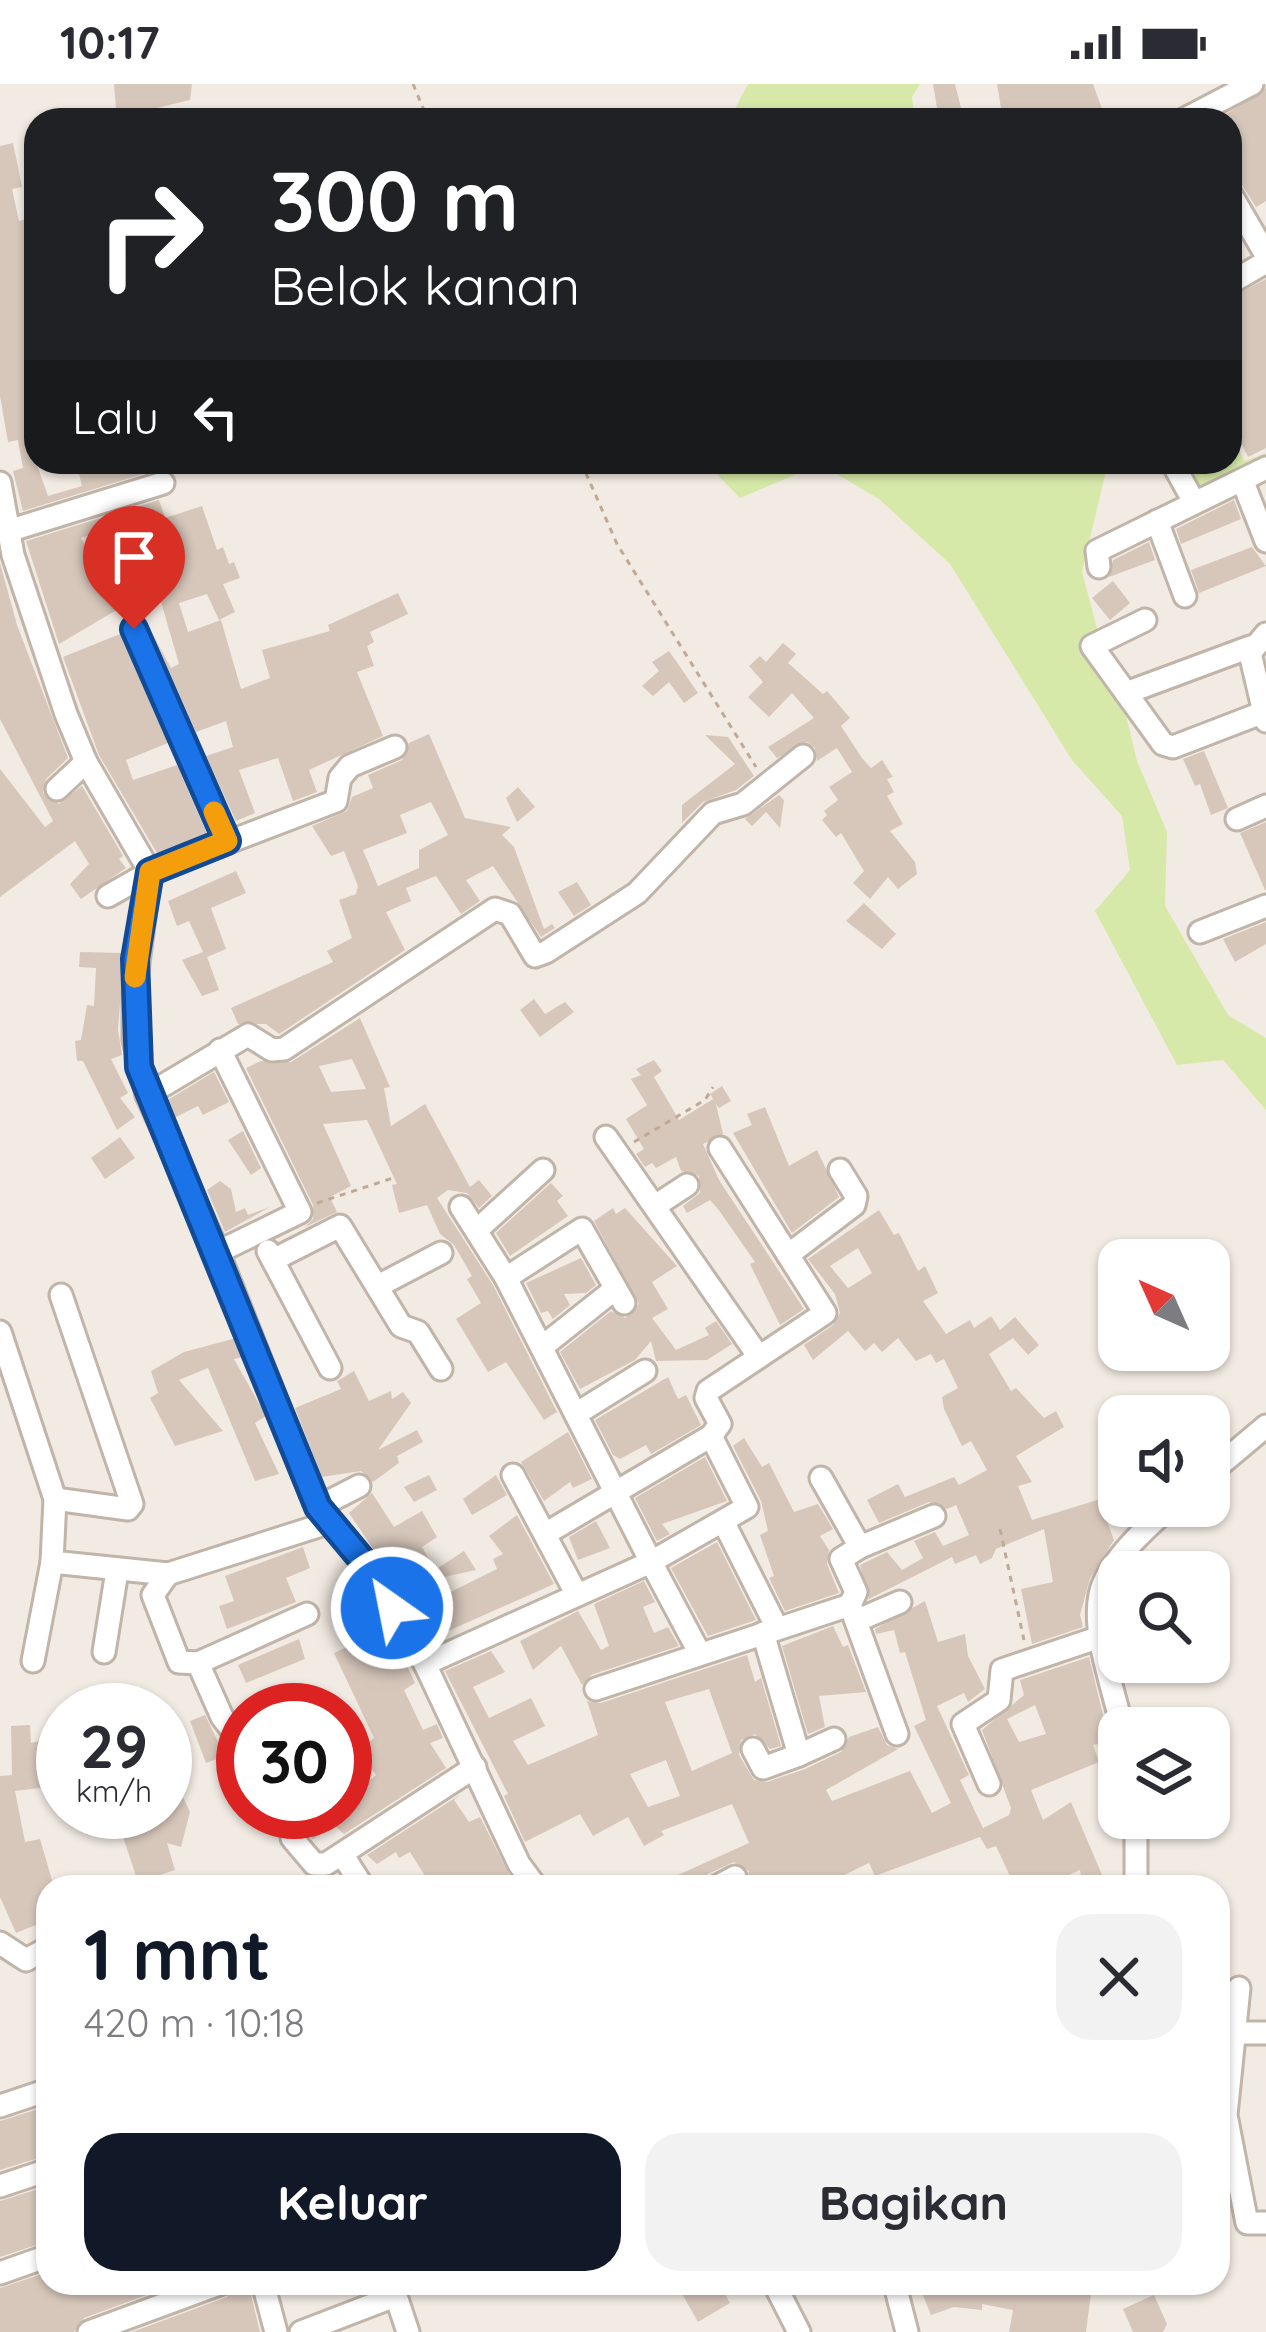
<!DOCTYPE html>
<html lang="id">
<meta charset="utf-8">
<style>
:root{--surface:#fff;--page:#f2f2f3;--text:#2b2b33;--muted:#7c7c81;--accent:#111827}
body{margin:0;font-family:Quicksand,sans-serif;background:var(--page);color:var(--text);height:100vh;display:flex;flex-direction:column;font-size:45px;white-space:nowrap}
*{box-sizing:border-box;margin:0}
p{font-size:39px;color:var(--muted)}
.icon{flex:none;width:66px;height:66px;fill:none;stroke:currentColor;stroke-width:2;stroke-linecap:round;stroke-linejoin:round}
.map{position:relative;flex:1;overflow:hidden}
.sheet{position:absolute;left:36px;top:1791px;width:1194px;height:420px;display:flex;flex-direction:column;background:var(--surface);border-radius:36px;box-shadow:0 3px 9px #0004}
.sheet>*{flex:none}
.guide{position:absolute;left:24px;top:24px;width:1218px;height:366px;border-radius:36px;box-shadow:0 3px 9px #0004;background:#202124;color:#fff;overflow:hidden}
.needle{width:78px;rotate:315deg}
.buttons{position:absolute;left:1098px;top:1155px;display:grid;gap:24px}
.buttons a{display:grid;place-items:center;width:132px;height:132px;border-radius:24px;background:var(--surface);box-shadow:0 3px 9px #0004;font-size:60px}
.speed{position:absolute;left:36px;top:1599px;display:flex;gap:24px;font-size:60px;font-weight:700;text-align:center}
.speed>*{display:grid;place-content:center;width:156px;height:156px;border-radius:50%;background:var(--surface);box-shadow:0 3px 9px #0004;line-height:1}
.speed small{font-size:30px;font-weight:400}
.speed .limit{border:18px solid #d22;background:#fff;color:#111}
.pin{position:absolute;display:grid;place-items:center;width:102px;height:102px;color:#fff;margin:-123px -51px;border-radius:50% 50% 50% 0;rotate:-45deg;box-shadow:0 0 12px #0007}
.pin .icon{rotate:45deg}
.me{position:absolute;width:132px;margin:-66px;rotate:327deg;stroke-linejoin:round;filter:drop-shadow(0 0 9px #0008)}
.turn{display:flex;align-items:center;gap:42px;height:252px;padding:0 48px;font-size:54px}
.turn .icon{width:156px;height:156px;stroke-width:2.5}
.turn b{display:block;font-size:84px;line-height:102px}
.then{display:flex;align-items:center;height:114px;padding:0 48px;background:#0003;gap:24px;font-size:45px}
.round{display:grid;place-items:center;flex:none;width:126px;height:126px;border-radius:36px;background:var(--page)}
.overview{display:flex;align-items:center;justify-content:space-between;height:204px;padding:0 48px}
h1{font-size:72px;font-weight:800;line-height:90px;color:var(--accent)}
.action{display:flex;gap:24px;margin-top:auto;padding:24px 48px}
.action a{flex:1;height:138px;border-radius:36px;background:var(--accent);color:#fff;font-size:48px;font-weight:800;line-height:138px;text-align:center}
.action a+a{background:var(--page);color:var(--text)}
.status{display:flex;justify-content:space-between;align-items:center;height:84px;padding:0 60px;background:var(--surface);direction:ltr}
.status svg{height:33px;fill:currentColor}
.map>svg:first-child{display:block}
.green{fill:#d6e9a9}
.building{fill:#d7c7bb;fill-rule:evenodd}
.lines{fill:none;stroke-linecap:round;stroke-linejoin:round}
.minor-casing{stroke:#c1b4a8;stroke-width:27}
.path{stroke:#c0aa95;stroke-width:3;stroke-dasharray:6 6;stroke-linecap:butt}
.minor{stroke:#fff;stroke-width:21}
.route-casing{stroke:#114b97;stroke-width:30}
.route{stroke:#1a73e8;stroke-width:21}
.slow{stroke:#f59e0b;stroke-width:21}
</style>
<div class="status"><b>10:17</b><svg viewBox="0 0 49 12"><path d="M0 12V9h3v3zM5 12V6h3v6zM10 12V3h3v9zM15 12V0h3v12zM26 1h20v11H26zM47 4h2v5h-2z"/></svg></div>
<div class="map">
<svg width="1266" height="2248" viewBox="0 0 1266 2248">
<rect width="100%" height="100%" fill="#f2ebe3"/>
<g class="green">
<path d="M748,0H920L912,13L915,36H729Z"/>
<path d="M1230,347L1244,377L1266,369L1262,380L1198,407L1180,378H1230Z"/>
<path d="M1100,378L1106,387L1082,488L1097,544L1086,566L1125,627L1137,677L1167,748L1165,822L1228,931L1266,954V1026L1223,976L1177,981L1095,827L1130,786L1122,732L1072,676L950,480L879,415L820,380L740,414L706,379Z"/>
</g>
<g class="building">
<path d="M114,0H192L190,16L157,24L160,36H117Z"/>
<path d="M933,0H955L964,36H939Z"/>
<path d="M997,0H1093L1106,36H1042L1038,27L1003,36Z"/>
<path d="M1266,4V117L1256,123L1242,101L1230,94V57L1239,51L1230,36L1220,34Z"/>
<path d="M13,59L22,103L12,105L19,137L29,134L36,154V378L48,412L82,402L76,378L204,381L175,390L159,385L23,427L13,387L23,384L18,356L8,358L0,312V62Z"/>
<path d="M1266,195V364L1248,373L1230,337V214Z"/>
<path d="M159,416L165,434L202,422L217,466L223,463L229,480L234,478L240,494L223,500L235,528L219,536L207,510L179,519L188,548L221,536L241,605L270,594L262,566L330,547L328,541L398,509L408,530L370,548L374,558L367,562L374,582L357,588L383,652L309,686L317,708L293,717L278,674L239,686L255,729L236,737L206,672L233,663L226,637L196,648L153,551L171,584L179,580L137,435L81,454L120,524L59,560L26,457Z"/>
<path d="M1234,416L1241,435L1181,460L1176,445Z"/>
<path d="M1149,458L1155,476L1109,493L1113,476Z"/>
<path d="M1252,463L1266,482L1199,509L1191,486Z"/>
<path d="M0,479L17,541L68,674L46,695L43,709L59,720L82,702L123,772L119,775L126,784L81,815L70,800L89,780L75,757L0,813V685L45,743L53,737L0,635Z"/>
<path d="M1113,497L1130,519L1110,536L1092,514Z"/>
<path d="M120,550L168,659L126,676L133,696L177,681L207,750L157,769L99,671L63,573Z"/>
<path d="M783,559L796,570L788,579L823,610L827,607L850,634L841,642L862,674L871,684L882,676L893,693L887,695L894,708L887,712L903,740L890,747L915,778L917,790L898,805L888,793L870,815L853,799L864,787L841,749L836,753L822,736L827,731L824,727L838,716L829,703L852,688L837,664L817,677L815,664L807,658L777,674L768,663L814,634L792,609L769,633L748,613L763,598L749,582L760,572L766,578Z"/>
<path d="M669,567L698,609L684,619L669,598L653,612L642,602L659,587L652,578Z"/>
<path d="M429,650L465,734L511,743L502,751L514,763L544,845L552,840L555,844L541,853L493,782L466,796L480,817L461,830L436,792L406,804L411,817L386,828L405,866L279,950L266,940H238L231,924L333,878L327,867L352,854L339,816L356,810L358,802L344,767L331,772L312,742L347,727L352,713L373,704L368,691L402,676L409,659ZM431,718L448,751L419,766V784L378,802L363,766L407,749L400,731Z"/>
<path d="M705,651L728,653L754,692L736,706L703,718L682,739V721L735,680Z"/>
<path d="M1204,667L1228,724L1211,731L1200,700L1195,702L1183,675Z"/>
<path d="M518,703L535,723L517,738L506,714Z"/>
<path d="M779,711L784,716L780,744L766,728L752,742L745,735Z"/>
<path d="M1266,738V806H1265L1240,749Z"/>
<path d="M236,787L246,809L211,824L226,865L207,873L219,906L202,912L182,876L203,868L189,837L177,842L168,817Z"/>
<path d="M577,798L591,821L574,832L558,808Z"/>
<path d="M864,819L896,850L882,865L846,837Z"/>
<path d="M1266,838V860L1235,878L1223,855Z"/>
<path d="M80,868L124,869L118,946L122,971L111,975L128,1009L120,1014L135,1033L117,1046L83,977H77L75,957L81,956L87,921L94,922L96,884L79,883Z"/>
<path d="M534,915L545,930L565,918L574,928L540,953L520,926Z"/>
<path d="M360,934L390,1003L384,1004L391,1042L425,1020L470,1103L479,1096L492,1112L479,1124L467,1109L448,1106L437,1114L493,1201L557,1328L544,1336L506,1278L488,1288L456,1235L481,1219L467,1195L472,1192L454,1161L440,1150L427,1121L399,1129L392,1101L397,1100L367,1036L323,1040L351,1102L330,1113L337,1128L305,1143L313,1135V1121L246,984L261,977L291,978ZM352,975L366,1005L331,1008L319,982Z"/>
<path d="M654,976L662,987L654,993L679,1036L713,1015L710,1010L722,1002L731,1017L719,1024L716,1020L723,1050L703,1060L719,1096L804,1225L780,1241L750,1180L755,1178L718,1125L710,1116L687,1129L683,1122L700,1109L699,1092L681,1087L676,1073L656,1084L652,1079L645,1083L636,1070L644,1065L626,1035L647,1021L631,995L641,991L636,985Z"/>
<path d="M214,988L229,1018L203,1031L198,1022L174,1034L166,1017Z"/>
<path d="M765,1023L789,1082L817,1066L839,1113L792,1149L733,1049L752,1041L747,1030Z"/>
<path d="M243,1047L261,1084L251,1091L228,1056Z"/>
<path d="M120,1053L135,1074L105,1095L91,1074Z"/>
<path d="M220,1097L231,1105L236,1128L245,1124L248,1131L270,1123L225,1148L207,1106Z"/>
<path d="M551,1099L563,1112L557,1117L568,1132L510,1172L496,1149Z"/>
<path d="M613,1124L616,1130L625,1124L677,1182L652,1198L668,1225L652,1234L676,1266L709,1251L705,1244L716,1237L732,1260L707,1276L656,1277L651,1257L635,1276L580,1305L560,1268L611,1227L625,1234L639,1220L594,1137Z"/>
<path d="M879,1126L894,1151L899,1149L918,1187L925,1182L938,1209L923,1217L946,1250L970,1236L974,1244L991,1232L1000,1246L1015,1233L1039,1261L1028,1271L1013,1254L989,1270L1011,1307L1016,1304L1044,1334L1056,1327L1064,1343L1016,1372L1032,1398L1018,1402L1032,1436L1104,1414L1112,1435L1107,1437L1114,1456L1090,1494L1080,1531L1083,1543L1032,1560L1021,1505L1053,1498L1044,1445L996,1465L992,1474L980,1480L976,1471L955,1480L952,1473L869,1515L860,1481L887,1468L902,1486L923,1474L914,1457L935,1448L943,1462L969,1451L956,1421L947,1425L929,1418L879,1439L867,1416L898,1400L905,1413L954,1393L959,1401L987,1386L971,1357L962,1362L944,1325L942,1313L958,1304L944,1275L936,1279L931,1270L916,1277L898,1254L882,1268L874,1259L865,1267L848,1247L813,1276L804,1261L833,1241L840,1229L835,1210L808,1175ZM858,1164L872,1189L848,1204L830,1182Z"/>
<path d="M581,1174L596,1201L586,1209L564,1210L570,1221L553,1235L548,1227L541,1229L526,1199Z"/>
<path d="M236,1254L243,1273L234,1275L266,1332L255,1339L279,1390L255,1397L208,1284L179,1296L223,1347L175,1362L150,1314L158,1309L151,1287L184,1268Z"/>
<path d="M354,1287L369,1317L391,1307L392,1315L403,1308L411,1319L378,1366L417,1346L423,1358L397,1372L399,1379L373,1398L361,1387L322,1393L295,1324L341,1305L337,1297Z"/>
<path d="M668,1293L678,1315L686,1311L701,1341L651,1370L646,1361L620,1375L613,1371L595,1336Z"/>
<path d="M568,1348L592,1395L573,1404L570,1398L544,1417L521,1378Z"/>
<path d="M744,1354L762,1383L769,1379L794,1428L818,1420L833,1445L820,1452L829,1466L827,1480L839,1509L785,1527L769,1494L774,1492L760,1451L768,1447L761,1417L733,1362Z"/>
<path d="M705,1373L727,1417L662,1440L670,1450L657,1457L635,1414Z"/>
<path d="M429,1391L437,1406L414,1418L404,1403Z"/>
<path d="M496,1391L507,1411L472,1431L463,1415Z"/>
<path d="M372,1409L394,1443L422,1427L437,1453L422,1463L435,1486L464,1467L476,1486L399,1503L349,1429Z"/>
<path d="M517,1431L554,1500L428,1556L412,1527L497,1485L493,1475L503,1470L489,1452Z"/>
<path d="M596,1437L610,1464L578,1476L569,1453Z"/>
<path d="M717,1458L756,1536L708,1552L671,1484Z"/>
<path d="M303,1463L310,1484L286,1494L296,1518L227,1545L219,1522L234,1517L225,1492Z"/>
<path d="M644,1497L655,1518L643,1523L654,1549L668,1543L679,1562L591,1591L582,1601L561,1562L533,1586L520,1557L578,1527L601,1566L609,1562L594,1520Z"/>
<path d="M925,1517L938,1558L965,1550L968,1572L985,1605L968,1618L964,1609L937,1622L969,1691L960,1696L983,1744L1009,1731L1011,1724L982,1646L1024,1611L1020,1596L1089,1573L1107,1647L1115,1657L1093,1661L1099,1678L1031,1706L1043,1736L1071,1718L1105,1798L1083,1803L1080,1786L1042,1803H1015L996,1762L987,1765L980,1753L875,1792L869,1779L842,1792L847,1803H746L749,1787L734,1778L708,1790L701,1803H651L749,1759L732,1720L661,1747L664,1751L644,1762L628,1733L593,1752L580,1730L525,1758L504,1712L508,1710L445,1587L491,1567L505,1588L473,1603L489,1634L531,1614L545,1642L513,1657L528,1681L598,1651L587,1617L601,1619L747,1571L755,1598L761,1594L781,1662L770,1665L755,1650L741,1656L739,1671L754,1696L767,1698L805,1685L841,1668L849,1653L878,1643L887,1661L898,1665L826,1706L832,1717L910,1687L932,1729L951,1719L914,1642L926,1636L905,1568L900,1569L894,1546L876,1550L875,1545ZM709,1605L732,1669L692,1687L665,1618ZM1035,1621L1046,1650L1019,1658L1007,1635ZM666,1676L680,1712L648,1723L630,1690Z"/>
<path d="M833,1542L843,1563L848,1561L866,1608L819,1612L825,1643L808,1650L782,1562Z"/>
<path d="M375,1550L383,1569L398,1563L415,1599L404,1606L423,1646L437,1640L443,1654L430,1659L446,1684L344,1750L320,1728H345V1719L376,1691L358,1667L374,1654L334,1569Z"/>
<path d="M299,1555L305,1575L246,1599L238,1581Z"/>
<path d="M205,1631L225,1672L206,1679L190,1637Z"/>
<path d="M30,1641L31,1659L63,1651V1668L53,1671L56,1702L15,1707L25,1758L40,1755L54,1803H48V1836L16,1849L0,1813V1692L12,1691L11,1642Z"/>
<path d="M461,1710L454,1716L469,1738L480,1733L512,1796L482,1803L475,1792L453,1803H432L410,1768L399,1774L396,1768L377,1780L367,1771Z"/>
<path d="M182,1711L190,1728L181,1763L167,1759L175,1786L138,1798L116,1732L165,1728V1719Z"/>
<path d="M287,1728L292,1738L306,1728L321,1750L313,1755L291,1739L273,1752L264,1731Z"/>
<path d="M48,2022V2071L0,2086V2037Z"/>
<path d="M48,2102V2157L0,2173V2117Z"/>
<path d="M48,2188V2199H179L84,2234L74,2248H0V2204Z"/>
<path d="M237,2199H248L260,2248H132L227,2213Z"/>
<path d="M676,2199H719L730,2219L698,2238Z"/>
<path d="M931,2199L1092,2202L1086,2248H1009L1013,2226L982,2220V2226L954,2223L931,2231L922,2209L934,2205Z"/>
<path d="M1154,2211L1167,2240L1163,2248H1133L1123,2225Z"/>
</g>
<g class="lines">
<defs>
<g id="minor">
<path d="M1183,36L1252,0"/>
<path d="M1230,109L1266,171"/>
<path d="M1230,199L1266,178"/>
<path d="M1172,378L1194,418"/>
<path d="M1243,398L1266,457"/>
<path d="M0,399L13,471L66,630L86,678L150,788L134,910V956L147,1011L218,1168L318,1423L368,1483L425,1580L519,1780L536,1803"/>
<path d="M1157,437L1185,512"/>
<path d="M8,447L163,399"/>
<path d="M1099,483L1097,467L1266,384"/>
<path d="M1145,536L1092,562L1163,660L1173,663L1264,628"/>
<path d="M134,546L227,757"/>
<path d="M1266,550L1250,569L1266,637"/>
<path d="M1126,609L1250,563"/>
<path d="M57,705L86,678"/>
<path d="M1237,735L1266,722"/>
<path d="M108,812L150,788L336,717L340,694L350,682L395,663"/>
<path d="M1200,848L1266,822"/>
<path d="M147,1011L248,951L272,966L284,965L495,825L510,830L535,872L546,868L637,809L713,729L743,720L803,672"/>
<path d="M606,1053L759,1273"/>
<path d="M655,1122L687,1101"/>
<path d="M477,1146L543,1086"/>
<path d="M268,1167L330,1284"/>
<path d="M218,1168L300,1128L220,966"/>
<path d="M788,1171L854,1121L856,1112L840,1086"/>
<path d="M273,1176L340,1142L401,1242L418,1248L441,1285"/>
<path d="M506,1194L582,1145L624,1219"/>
<path d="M378,1202L441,1169"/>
<path d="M0,1248L55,1415L52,1478L168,1490"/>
<path d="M542,1263L615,1205"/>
<path d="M576,1330L645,1287"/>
<path d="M1209,1390L1266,1342"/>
<path d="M513,1391L577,1511"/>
<path d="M821,1394L860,1463L841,1475L856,1508L850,1521"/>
<path d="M55,1415L128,1425L132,1420L61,1211"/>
<path d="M318,1423L359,1402"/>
<path d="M724,1439L776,1542"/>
<path d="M545,1450L711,1352L720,1340L706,1314L708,1307L825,1229L720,1064"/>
<path d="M860,1463L934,1432"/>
<path d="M856,1537L900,1518"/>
<path d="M763,1549L799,1671L834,1655"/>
<path d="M104,1568L117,1487"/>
<path d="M700,1570L651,1478L747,1423L711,1352"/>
<path d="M33,1577L52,1478"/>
<path d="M198,1579L307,1530"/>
<path d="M425,1580L651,1478L506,1194L461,1123"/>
<path d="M596,1605L850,1521L897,1650"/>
<path d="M1122,1644C1114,1605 1092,1550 1100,1511C1106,1479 1148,1442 1171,1422"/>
<path d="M243,1661L222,1633L198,1579L179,1578L153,1511L168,1490L328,1439"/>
<path d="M753,1665L763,1684L799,1671"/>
<path d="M989,1700L963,1640L999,1616L1002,1586L1103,1552"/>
<path d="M1136,1734V1803"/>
<path d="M292,1754L314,1780H326L475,1683"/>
<path d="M342,1770L363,1803"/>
<path d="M716,1803L735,1793"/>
<path d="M0,1859L26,1876L48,1864"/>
<path d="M1239,1904L1226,2031L1247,2139H1266"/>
<path d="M1234,1949H1266"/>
<path d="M0,2022L48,2006"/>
<path d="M0,2102L48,2086"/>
<path d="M0,2189L48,2172"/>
<path d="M263,2199L276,2248"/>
<path d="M774,2199L799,2248"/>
<path d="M393,2203L408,2248"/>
<path d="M897,2209L907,2248"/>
<path d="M89,2248L222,2199"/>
<path d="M301,2248L395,2212"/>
</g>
</defs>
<use href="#minor" class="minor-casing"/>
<g class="path">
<path d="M413,0L428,36"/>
<path d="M581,378L617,460L756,683"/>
<path d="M634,1058L705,1016L713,1003"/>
<path d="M317,1119L393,1094"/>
<path d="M1000,1445L1024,1556"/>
</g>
<use href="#minor" class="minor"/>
</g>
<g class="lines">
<defs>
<path id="route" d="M134,545L227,757L150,788L135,875L139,983L318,1423L368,1483L392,1524"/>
</defs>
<use href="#route" class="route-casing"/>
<use href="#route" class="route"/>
<path class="slow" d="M135,893L150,788L227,757L214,728"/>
</g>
</svg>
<div class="buttons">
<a><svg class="needle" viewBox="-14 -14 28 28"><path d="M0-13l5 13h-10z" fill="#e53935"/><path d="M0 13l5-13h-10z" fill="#7c7c81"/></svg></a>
<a><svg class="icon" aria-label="sound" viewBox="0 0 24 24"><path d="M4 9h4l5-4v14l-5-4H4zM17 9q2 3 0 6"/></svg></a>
<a><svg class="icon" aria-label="search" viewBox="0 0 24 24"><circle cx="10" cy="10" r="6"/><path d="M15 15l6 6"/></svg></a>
<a><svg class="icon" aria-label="layers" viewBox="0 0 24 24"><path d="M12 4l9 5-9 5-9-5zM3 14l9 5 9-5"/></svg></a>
</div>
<div class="speed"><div>29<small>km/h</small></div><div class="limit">30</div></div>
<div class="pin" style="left:134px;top:545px;background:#d93025"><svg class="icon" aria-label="arrive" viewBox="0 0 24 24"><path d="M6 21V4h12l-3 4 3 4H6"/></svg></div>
<svg class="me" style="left:392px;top:1524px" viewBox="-20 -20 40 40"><circle r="17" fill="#1a73e8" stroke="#fff" stroke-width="3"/><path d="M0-11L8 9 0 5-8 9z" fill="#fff"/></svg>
<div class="guide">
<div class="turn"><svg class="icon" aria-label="right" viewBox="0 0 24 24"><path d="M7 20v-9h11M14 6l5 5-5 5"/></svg><div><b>300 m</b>Belok kanan</div></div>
<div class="then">Lalu<svg class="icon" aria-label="left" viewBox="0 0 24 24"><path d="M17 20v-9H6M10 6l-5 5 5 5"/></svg></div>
</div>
<section class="sheet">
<div class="overview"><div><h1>1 mnt</h1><p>420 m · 10:18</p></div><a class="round"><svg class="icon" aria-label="close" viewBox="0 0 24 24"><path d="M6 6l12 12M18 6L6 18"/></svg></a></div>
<div class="action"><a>Keluar</a><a>Bagikan</a></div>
</section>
</div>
